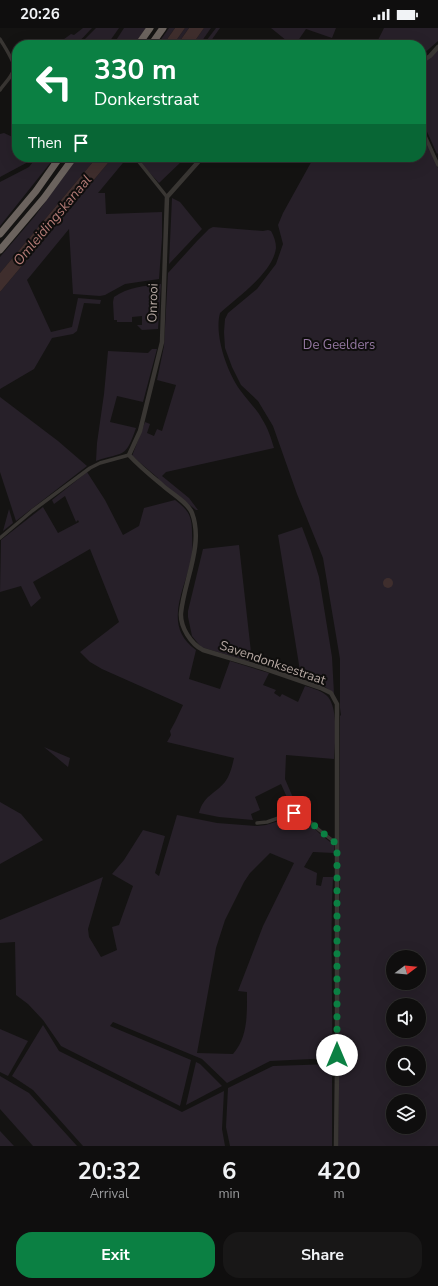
<!DOCTYPE html>
<style>
:root{--surface:#0f0e0e;--page:#181717;--text:#f1f3f6;--muted:#9b9c9e;--line:#2f2e2e;--accent:#0b8043}
body{margin:0;font-family:"Nunito Sans",sans-serif;background:var(--page);color:var(--text);height:100vh;display:flex;flex-direction:column;font-size:15px;white-space:nowrap}
*{box-sizing:border-box;margin:0}
p{font-size:13px;color:var(--muted)}
.icon{flex:none;width:22px;height:22px;fill:none;stroke:currentColor;stroke-width:2;stroke-linecap:round;stroke-linejoin:round}
.map{position:relative;height:1118px;overflow:hidden}
.side{display:flex;flex-direction:column;background:var(--surface);flex:1}
.side>*{flex:none}
.hud{position:absolute;left:12px;top:12px;width:414px;height:122px;border-radius:16px;box-shadow:0 4px 16px #0002,0 0 0 1px var(--line);background:#0b8043;color:#fff;overflow:hidden}
.needle{width:26px;rotate:74deg}
.buttons{position:absolute;left:386px;top:922px;display:grid;gap:8px}
.buttons a{display:grid;place-items:center;width:40px;height:40px;border-radius:50%;background:var(--surface);box-shadow:0 4px 16px #0002,0 0 0 1px var(--line);font-size:20px}
.pin{position:absolute;display:grid;place-items:center;width:34px;height:34px;color:#fff;margin:-17px;border-radius:8px;box-shadow:0 2px 6px #0006}
.me{position:absolute;width:44px;margin:-22px;rotate:0deg;stroke-linejoin:round;filter:drop-shadow(0 0 3px #0008)}
.turn{display:flex;align-items:center;gap:14px;height:84px;padding:0 16px;font-size:18px}
.turn .icon{width:52px;height:52px;stroke-width:2.5}
.turn b{display:block;font-size:28px;line-height:34px}
.then{display:flex;align-items:center;height:38px;padding:0 16px;background:#0003;gap:8px;font-size:15px}
.eta{display:flex;justify-content:space-evenly;align-items:center;height:68px;text-align:center}
.eta b{font-size:24px;font-weight:700;line-height:28px}
.primary-button{display:flex;gap:8px;margin-top:auto;padding:8px 16px}
.primary-button a{flex:1;height:46px;border-radius:16px;background:var(--accent);color:#fff;font-size:16px;font-weight:700;line-height:46px;text-align:center}
.primary-button a+a{background:var(--page);color:var(--text)}
.status{display:flex;justify-content:space-between;align-items:center;height:28px;padding:0 20px;background:var(--surface);direction:ltr}
.status svg{height:11px;fill:currentColor}
.map>svg:first-child{display:block}
.green{fill:#272029;fill-rule:evenodd}
.water{fill:#3f2e2d}
.lines{fill:none;stroke-linecap:round;stroke-linejoin:round}
.minor{stroke:#393633;stroke-width:3.5}
.tertiary{stroke:#393633;stroke-width:4.5}
.motorway{stroke:#6b635e;stroke-width:7}
.route{stroke:#0b8043;stroke-width:7;stroke-dasharray:0 12.6}
.labels{text-anchor:middle;stroke-width:4;stroke-linejoin:round;paint-order:stroke}
.street-label{font-size:13px;fill:#b6a8a2;stroke:#0f0e0d}
.park-label{font-size:13px;fill:#9578a2;stroke:#0f0e0d}
.water-label{font-size:14px;font-style:italic;fill:#b47b76;stroke:#0f0e0d}
</style>
<div class="status"><b>20:26</b><svg viewBox="0 0 49 12"><path d="M0 12V9h3v3zM5 12V6h3v6zM10 12V3h3v9zM15 12V0h3v12zM26 1h20v11H26zM47 4h2v5h-2z"/></svg></div>
<div class="map">
<svg width="438" height="1118" viewBox="0 0 438 1118">
<rect width="100%" height="100%" fill="#141312"/>
<g class="green">
<path d="M83,0H92C77,16 78,17 56,17L71,6L74,7Z"/>
<path d="M96,0H119L107,17H79Z"/>
<path d="M124,0H146L134,17H113Z"/>
<path d="M169,0H175L163,17H157Z"/>
<path d="M185,0H189L177,17H173Z"/>
<path d="M204,0H211L199,17H192Z"/>
<path d="M216,0H220L208,17H203Z"/>
<path d="M271,0H336L332,10L306,1L295,17H292Z"/>
<path d="M384,0H438V13L421,28V17H379V13L378,12Z"/>
<path d="M438,22V125L437,126L424,97L421,92V35Z"/>
<path d="M421,101L438,140V1118H338C340,1028 338,939 340,849L339,848L340,688L341,687L340,680V631L323,530L297,466L273,398L258,373L241,357L232,339L225,320L224,304L225,291L228,285L257,261L276,236L283,216L278,197L283,185L314,129H421ZM393,929H419V955H393ZM393,977H419V1003H393ZM393,1025H419V1051H393ZM393,1073H419V1099H393Z"/>
<path d="M4,105L17,111V129H32L28,134L0,149V106Z"/>
<path d="M37,129H55L0,198V154L29,139Z"/>
<path d="M78,129H97L0,245V229L35,188Z"/>
<path d="M113,129L127,130L98,165H105L106,186L162,184V210L159,251L125,256L105,267L100,268L73,266L69,201L27,252L51,304L72,299L78,270L101,272L100,276L84,275L77,303L73,306L52,310L34,341L0,361V264Z"/>
<path d="M135,129H183L184,131L159,155Z"/>
<path d="M172,170L180,174L202,201L169,236Z"/>
<path d="M213,199L263,203L268,202L271,203C274,208 276,214 276,220C273,245 237,269 220,285C214,307 227,344 240,362C247,372 256,380 262,391C268,400 271,410 274,420L166,444L162,448L189,470L198,482H196L159,453L158,450L132,428L145,394L150,396L147,405L154,408L157,401L162,403L176,357L157,352L164,318L168,245L198,212L209,201Z"/>
<path d="M161,256L158,301L142,302L137,297H142V288L132,289V294H117V292H114L113,274L114,269C128,259 145,258 161,256Z"/>
<path d="M152,321H157L143,374L117,368L110,394L136,400C125,432 124,423 96,433L97,415L104,366L108,323L148,325Z"/>
<path d="M0,369L58,413L87,438L16,493L0,444Z"/>
<path d="M87,444L105,472L123,507L139,498L144,480L175,472C179,475 183,478 186,482C191,488 192,496 192,503C192,511 193,519 192,528C186,560 161,597 196,622L189,651L220,661L230,633L269,645L263,657L276,662L274,665L280,669L282,666L298,674L305,658C312,660 320,662 326,667C339,677 335,715 334,731L286,727L285,751L297,779L304,781L303,784L293,783L281,756L255,769L260,782L251,786L253,792L219,789L199,785C204,767 214,767 225,754C230,747 232,739 234,730L167,714L171,707L170,703L175,694L183,677L102,641L90,634L80,624L119,594L90,521L33,554L41,570L31,579L21,558L0,564L1,512L43,479L58,505L79,494L78,492L76,494L65,468L54,476L52,472Z"/>
<path d="M9,481L13,495L3,503Z"/>
<path d="M302,499L311,523L319,549L332,629L334,666L324,658L301,649L278,507Z"/>
<path d="M239,517L252,633H247L201,619L192,608L188,589V583L203,521Z"/>
<path d="M44,719L70,730L68,739Z"/>
<path d="M0,774L21,786L43,812L0,836Z"/>
<path d="M177,787L217,795L257,798L266,797L298,787L302,788L320,806L334,817V825L313,824L304,839L317,845L316,857L321,858L323,849H333C330,909 333,969 332,1030L270,1033L227,1055L202,1031L113,994L110,998L191,1032L180,1078L61,1018L43,992L28,976L16,967L15,914L0,915V892L103,849L88,901L89,909L101,929L117,922L112,899L119,897L133,858L112,846L124,832L143,802L165,808L155,845L159,848ZM270,825L294,835L263,898L238,963L247,964C247,986 248,1009 233,1026L197,1025L216,920L225,892L244,854L250,845Z"/>
<path d="M43,997L59,1023L182,1084L224,1063L222,1101L225,1118H83L33,1062L12,1048Z"/>
<path d="M0,1001L28,1013L8,1048L0,1044Z"/>
<path d="M196,1034L200,1036L222,1058L186,1077Z"/>
<path d="M332,1036V1118H230L226,1099L228,1060L273,1038Z"/>
<path d="M0,1048L29,1065L77,1118H33L0,1081Z"/>
<path d="M0,1103L14,1118H0Z"/>
</g>
<g class="water">
<path d="M175,0H185L173,17H163Z"/>
<path d="M189,0H204L192,17H177Z"/>
<path d="M97,129H113L0,264V245Z"/>
<circle cx="388" cy="555" r="5"/>
</g>
<g class="lines">
<g class="minor">
<path d="M0,11C4,18 15,34 14,40C13,48 4,56 0,62"/>
<path d="M421,99L438,137"/>
<path d="M135,129L167,169"/>
<path d="M0,510L32,483L90,440L100,435L129,427"/>
<path d="M257,795L267,794L290,786L298,785L303,787L318,801L337,816"/>
</g>
<g class="tertiary">
<path d="M421,34L430,28L438,19"/>
<path d="M207,129L199,133L167,169L162,314L140,403L129,427C139,438 150,447 161,456C169,464 188,474 192,485C204,517 184,553 181,585C180,599 191,616 203,622L263,640L321,660L331,665L337,676V1041L336,1118"/>
</g>
<g class="motorway">
<path d="M138,17L150,0"/>
<path d="M151,17L163,0"/>
<path d="M0,206L36,163L60,129"/>
<path d="M0,222L44,170L74,129"/>
</g>
</g>
<g class="lines">
<path class="route" d="M294,785H298L303,787L318,801L337,816V1027"/>
</g>
<g class="labels">
<g class="street-label">
<text transform="translate(152 275) rotate(-88)" y="5">Onrooi</text>
<text transform="translate(273 634) rotate(19)" y="5">Savendonksestraat</text>
</g>
<g class="park-label">
<text x="339" y="321">De Geelders</text>
</g>
<g class="water-label">
<text transform="translate(52 192) rotate(-50)" y="5">Omleidingskanaal</text>
</g>
</g>
</svg>
<div class="buttons">
<a><svg class="needle" viewBox="-14 -14 28 28"><path d="M0-13l5 13h-10z" fill="#e53935"/><path d="M0 13l5-13h-10z" fill="#9b9c9e"/></svg></a>
<a><svg class="icon" aria-label="sound" viewBox="0 0 24 24"><path d="M4 9h4l5-4v14l-5-4H4zM17 9q2 3 0 6"/></svg></a>
<a><svg class="icon" aria-label="search" viewBox="0 0 24 24"><circle cx="10" cy="10" r="6"/><path d="M15 15l6 6"/></svg></a>
<a><svg class="icon" aria-label="layers" viewBox="0 0 24 24"><path d="M12 4l9 5-9 5-9-5zM3 14l9 5 9-5"/></svg></a>
</div>
<div class="pin" style="left:294px;top:785px;background:#d93025"><svg class="icon" aria-label="arrive" viewBox="0 0 24 24"><path d="M6 21V4h12l-3 4 3 4H6"/></svg></div>
<svg class="me" style="left:337px;top:1027px" viewBox="-20 -20 40 40"><circle r="19" fill="#fff"/><path d="M0-13L10 11 0 6-10 11z" fill="#0b8043"/></svg>
<div class="hud">
<div class="turn"><svg class="icon" aria-label="left" viewBox="0 0 24 24"><path d="M17 20v-9H6M10 6l-5 5 5 5"/></svg><div><b>330 m</b>Donkerstraat</div></div>
<div class="then">Then<svg class="icon" aria-label="arrive" viewBox="0 0 24 24"><path d="M6 21V4h12l-3 4 3 4H6"/></svg></div>
</div>
</div>
<section class="side">
<div class="eta">
<div><b>20:32</b><p>Arrival</p></div>
<div><b>6</b><p>min</p></div>
<div><b>420</b><p>m</p></div>
</div>
<div class="primary-button"><a>Exit</a><a>Share</a></div>
</section>
